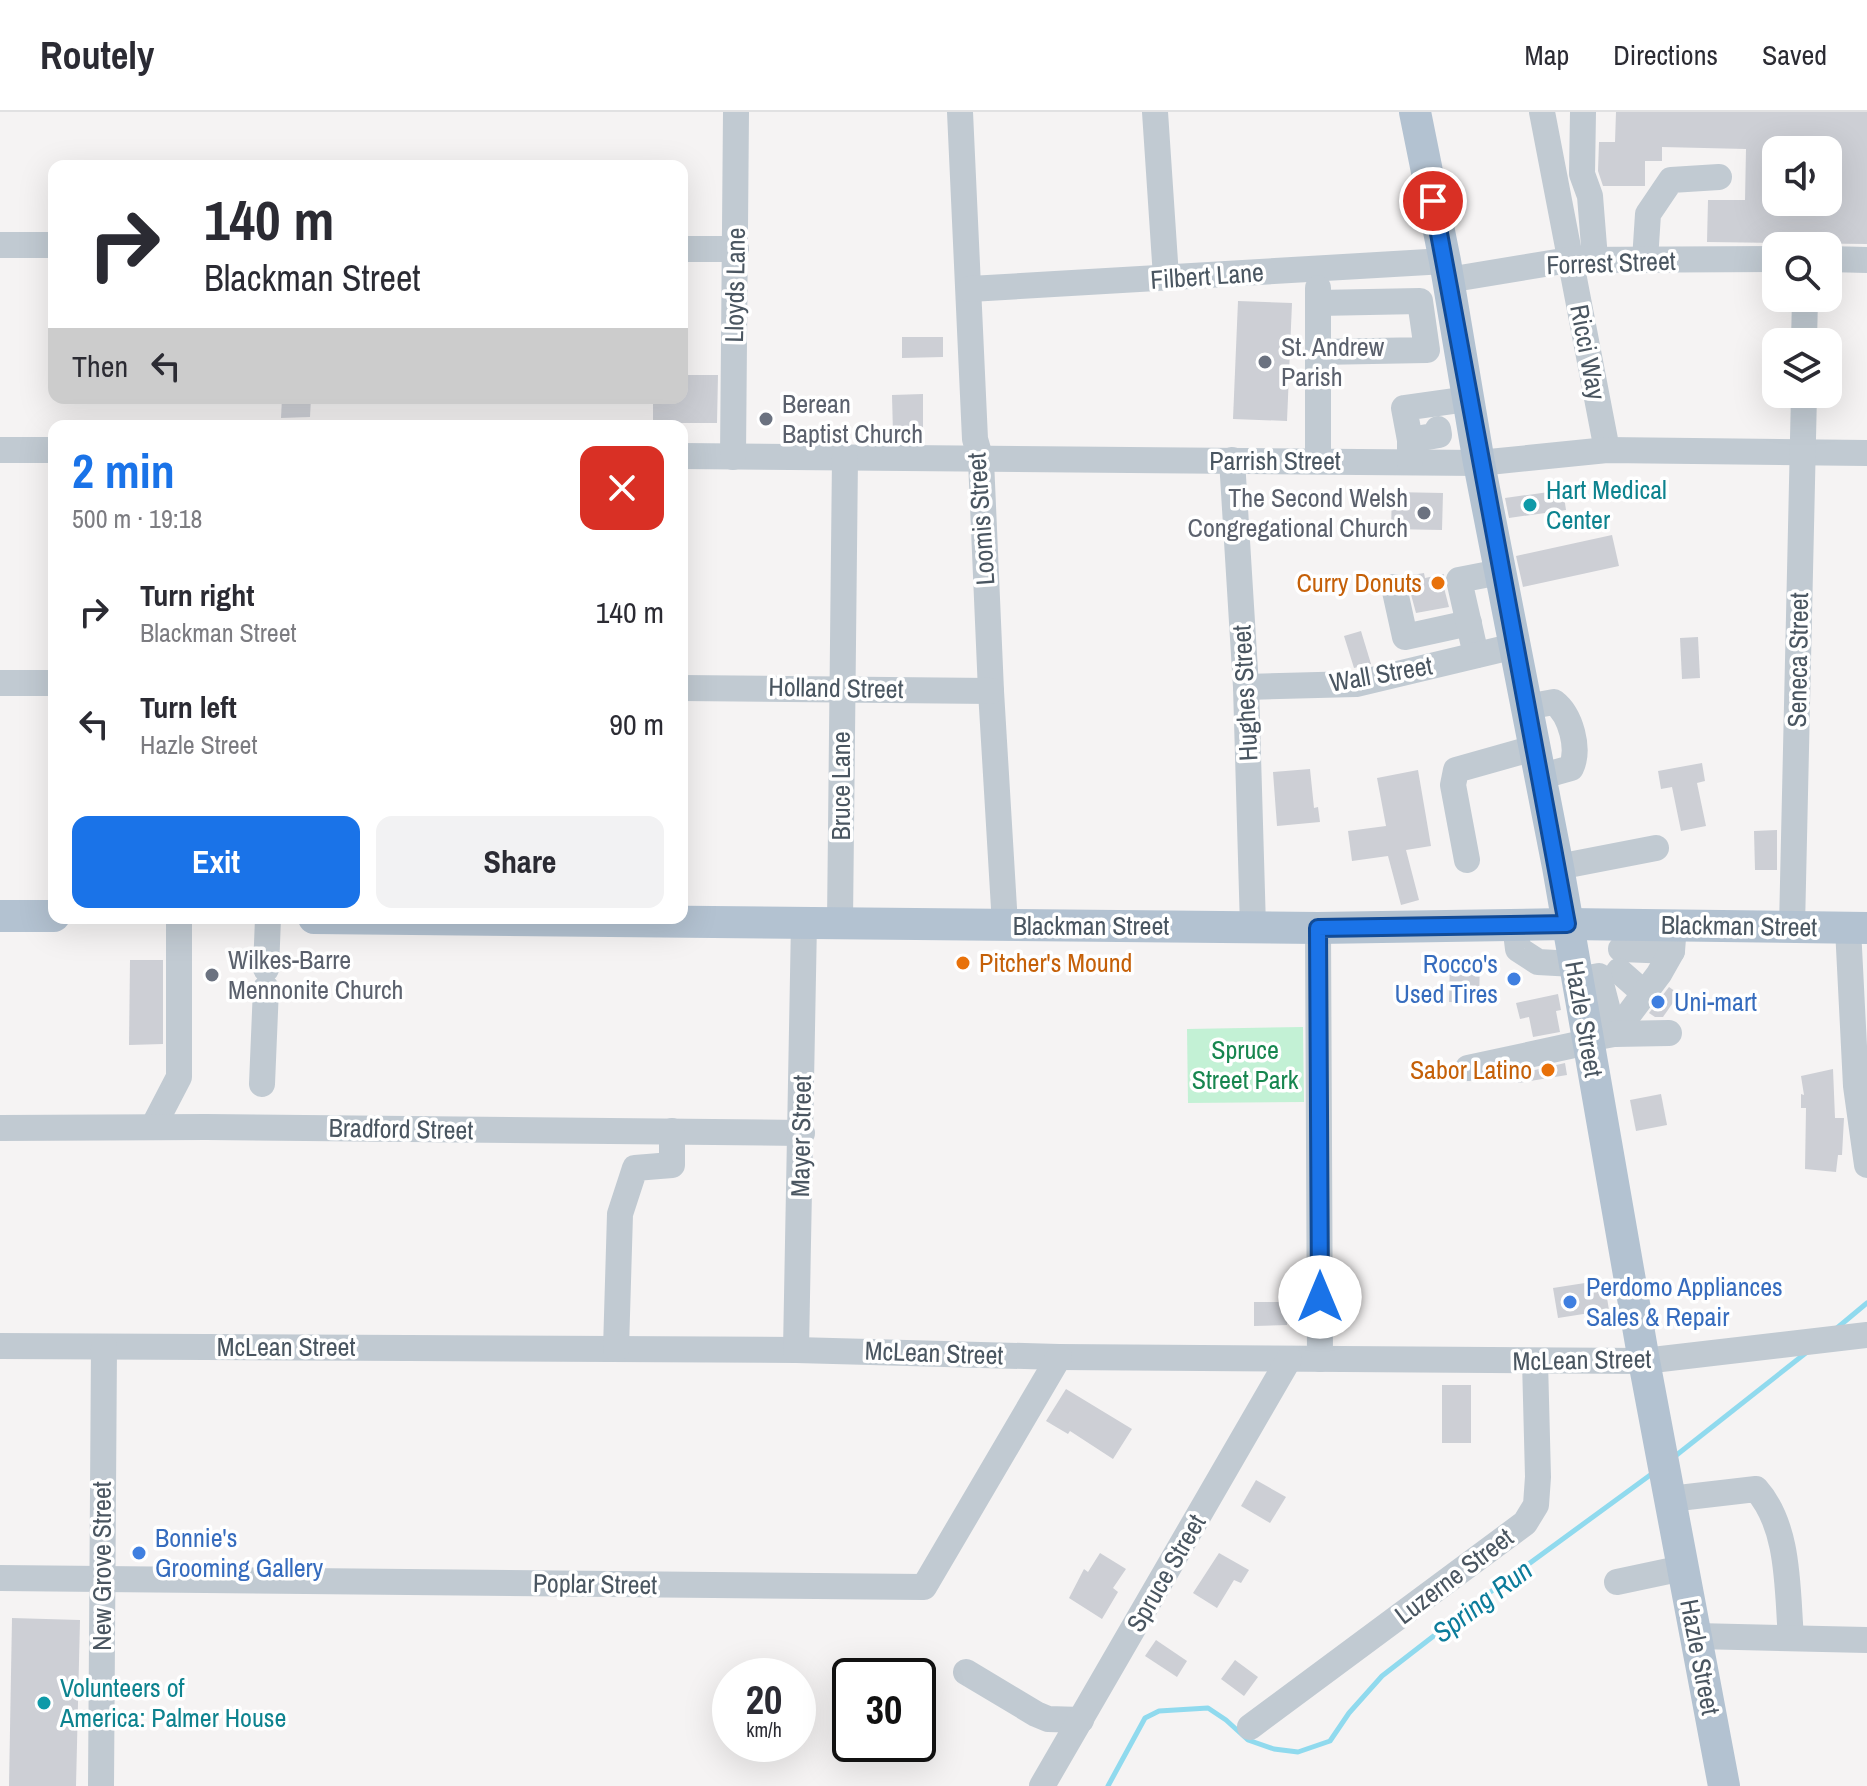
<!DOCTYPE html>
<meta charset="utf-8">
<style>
:root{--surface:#fff;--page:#f2f2f3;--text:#2b2b33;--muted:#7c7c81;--line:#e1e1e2;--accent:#1a73e8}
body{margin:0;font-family:"Archivo Narrow",sans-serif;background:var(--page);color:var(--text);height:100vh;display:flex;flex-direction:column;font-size:30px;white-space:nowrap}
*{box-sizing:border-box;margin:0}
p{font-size:26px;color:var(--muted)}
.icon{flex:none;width:44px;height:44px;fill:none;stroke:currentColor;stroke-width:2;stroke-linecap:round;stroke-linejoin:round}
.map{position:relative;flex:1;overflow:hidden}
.sheet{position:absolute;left:48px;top:308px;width:640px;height:504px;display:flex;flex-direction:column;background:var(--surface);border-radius:16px;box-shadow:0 8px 32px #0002}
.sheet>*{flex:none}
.top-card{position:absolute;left:48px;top:48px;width:640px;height:244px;border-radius:16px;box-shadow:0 8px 32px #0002;background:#fff;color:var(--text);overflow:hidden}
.fabs{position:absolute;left:1762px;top:24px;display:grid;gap:16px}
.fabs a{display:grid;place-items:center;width:80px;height:80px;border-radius:16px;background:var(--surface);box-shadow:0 8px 32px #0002;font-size:40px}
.speed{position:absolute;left:712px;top:1546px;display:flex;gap:16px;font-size:40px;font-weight:700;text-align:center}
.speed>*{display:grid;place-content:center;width:104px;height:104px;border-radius:50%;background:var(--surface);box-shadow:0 8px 32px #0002;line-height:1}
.speed small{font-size:20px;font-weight:400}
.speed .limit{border:4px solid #111;border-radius:12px;background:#fff;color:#111}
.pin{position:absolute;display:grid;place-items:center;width:68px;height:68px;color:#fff;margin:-34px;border:4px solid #fff;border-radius:50%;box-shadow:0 2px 8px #0007}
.me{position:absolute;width:88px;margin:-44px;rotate:0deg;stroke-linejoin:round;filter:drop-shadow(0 0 6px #0008)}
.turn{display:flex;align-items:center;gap:28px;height:168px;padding:0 24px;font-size:36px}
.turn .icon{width:104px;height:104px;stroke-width:2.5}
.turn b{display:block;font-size:56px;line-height:68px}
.then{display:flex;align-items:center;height:76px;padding:0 24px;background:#0003;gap:16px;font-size:30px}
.round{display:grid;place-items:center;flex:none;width:84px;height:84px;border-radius:16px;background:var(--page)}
.overview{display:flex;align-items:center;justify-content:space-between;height:136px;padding:0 24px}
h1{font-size:48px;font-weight:800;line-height:60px;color:var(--accent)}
.primary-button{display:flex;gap:16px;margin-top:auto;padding:16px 24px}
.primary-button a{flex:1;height:92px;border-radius:16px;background:var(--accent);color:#fff;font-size:32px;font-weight:800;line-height:92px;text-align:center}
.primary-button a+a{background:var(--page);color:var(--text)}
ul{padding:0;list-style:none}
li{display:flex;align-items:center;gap:24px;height:112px;padding:0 24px}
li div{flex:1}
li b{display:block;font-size:30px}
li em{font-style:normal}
header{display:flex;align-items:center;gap:48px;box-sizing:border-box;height:112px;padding:0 40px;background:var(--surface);border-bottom:2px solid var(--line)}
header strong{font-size:38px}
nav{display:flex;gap:44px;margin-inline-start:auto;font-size:28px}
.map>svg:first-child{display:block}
.green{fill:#c3f1d5}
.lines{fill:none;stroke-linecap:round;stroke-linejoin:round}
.stream{stroke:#90daee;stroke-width:5}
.building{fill:#cdcfd5;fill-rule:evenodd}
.minor{stroke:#c1cad2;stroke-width:26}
.major{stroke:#b3c2d1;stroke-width:32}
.route-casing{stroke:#114b97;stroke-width:20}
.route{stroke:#1a73e8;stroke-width:14}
.worship-dot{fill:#6b7280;stroke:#fff;stroke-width:3}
.culture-dot{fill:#0f9aa8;stroke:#fff;stroke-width:3}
.food-dot{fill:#e8710a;stroke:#fff;stroke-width:3}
.shop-dot{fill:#3f7fe0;stroke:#fff;stroke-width:3}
.labels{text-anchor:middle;stroke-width:7;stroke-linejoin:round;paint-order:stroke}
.street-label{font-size:26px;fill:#4a5661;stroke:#fff}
.worship-label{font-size:26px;fill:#5b616d;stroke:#fff;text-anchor:start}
.culture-label{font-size:26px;fill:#0d838f;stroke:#fff;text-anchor:start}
.food-label{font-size:26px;fill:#c56008;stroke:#fff;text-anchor:end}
.shop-label{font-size:26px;fill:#366cbe;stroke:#fff;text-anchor:start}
.park-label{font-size:26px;fill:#17864f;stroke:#fff}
.water-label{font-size:28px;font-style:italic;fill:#0c7c9b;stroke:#fff}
</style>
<header>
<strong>Routely</strong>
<nav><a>Map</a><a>Directions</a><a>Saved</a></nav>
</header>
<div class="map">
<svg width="1867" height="1674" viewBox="0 0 1867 1674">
<rect width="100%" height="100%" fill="#f5f3f3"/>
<path class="green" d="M1303,915L1304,990L1188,991L1187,917Z"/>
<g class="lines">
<g class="stream">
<path d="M1837,1216L1867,1191"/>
<path d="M1674,1345L1807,1240"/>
<path d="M1108,1674L1145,1606L1159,1599L1208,1596L1226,1608L1248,1628L1274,1637L1298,1640L1330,1629L1349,1601L1382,1564L1493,1478L1653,1361"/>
</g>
</g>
<g class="building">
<path d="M1616,0H1867V132L1707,130L1708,88H1745L1746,37L1662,35V49H1645V74H1603L1598,59L1599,30H1615ZM1776,38H1828V90H1776Z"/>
<path d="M1238,189L1292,191L1287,309L1233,307Z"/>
<path d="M902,225H943V245L902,246Z"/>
<path d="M682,263H718L717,311H653V286H682Z"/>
<path d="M923,282V321L893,322L892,283Z"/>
<path d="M282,286H311L310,305L281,306Z"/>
<path d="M1563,378L1566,398L1509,406L1505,386Z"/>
<path d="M1392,380L1443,381L1442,418L1391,417Z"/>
<path d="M1612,423L1619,454L1523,475L1516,444Z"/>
<path d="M1424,461L1425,466L1444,462L1443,472L1449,495L1416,501L1406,464Z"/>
<path d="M1361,519L1371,552L1354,556L1344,524Z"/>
<path d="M1698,525L1700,566L1682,567L1680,526Z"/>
<path d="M1702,651L1705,669L1697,671L1706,714L1681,719L1672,675L1661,677L1658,659Z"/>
<path d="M1310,657L1314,696L1318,695L1320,710L1277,714L1273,660Z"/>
<path d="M1418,658L1431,734L1406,738L1419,788L1401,793L1388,744L1352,749L1348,719L1386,714L1377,666Z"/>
<path d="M1777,718V758H1755L1754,719Z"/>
<path d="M1450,847L1480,848L1479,891L1449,890Z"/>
<path d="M130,848H163V932L129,933Z"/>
<path d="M1669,875L1679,882L1663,905H1655L1649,901Z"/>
<path d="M1558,882L1561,898L1556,899L1560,920L1533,925L1529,905L1520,907L1516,891Z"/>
<path d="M1565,951L1567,963L1518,971L1517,962Z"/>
<path d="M1833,957L1835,1006H1844L1842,1043H1838L1836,1060L1805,1057L1806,996H1801V982L1804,983L1801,964Z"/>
<path d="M1661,982L1667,1013L1636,1019L1630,988Z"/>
<path d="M1604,1168L1609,1198L1558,1206L1553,1176Z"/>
<path d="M1254,1190H1287V1213L1254,1214Z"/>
<rect x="1442" y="1273" width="29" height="58"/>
<path d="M1066,1277L1132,1317L1113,1347L1070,1319L1068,1322L1046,1309Z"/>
<path d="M1256,1368L1286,1385L1270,1411L1241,1394Z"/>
<path d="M1100,1441L1126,1457L1113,1476L1118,1480L1102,1507L1069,1486L1084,1457L1088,1460Z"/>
<path d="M1219,1441L1249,1458L1241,1471L1234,1468L1217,1496L1193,1481Z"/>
<path d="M12,1506L80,1508L76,1674H9Z"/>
<path d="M1156,1528L1187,1549L1177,1565L1145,1544Z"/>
<path d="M1235,1548L1258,1565L1244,1584L1221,1567Z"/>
</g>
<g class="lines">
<g class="minor">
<path d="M960,0L975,327L981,348L991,579L1005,813"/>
<path d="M1155,0L1166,165"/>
<path d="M1542,0L1607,338"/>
<path d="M1583,0L1582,62L1590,84L1595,147"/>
<path d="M0,133H54"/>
<path d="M682,137H736"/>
<path d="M1828,147L1867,148"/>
<path d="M1645,148L1648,102L1671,68L1719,65"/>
<path d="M1448,168L1569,148L1776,147"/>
<path d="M970,177L1445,149"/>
<path d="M1318,191L1420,189L1427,238L1318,240"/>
<path d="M1804,230L1805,186"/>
<path d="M1410,328L1439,323L1438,317"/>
<path d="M0,338H54"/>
<path d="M682,344L1479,351L1607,338L1867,341"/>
<path d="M733,345L736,0"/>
<path d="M1232,348L1246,575L1253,815"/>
<path d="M1318,349V176"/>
<path d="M1410,350V328L1404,296L1468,287"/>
<path d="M1394,475L1405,525L1469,511"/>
<path d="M1476,543L1459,468L1500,460"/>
<path d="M0,571H54"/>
<path d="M1246,575L1356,572L1515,534"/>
<path d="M682,576L991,579"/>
<path d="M1526,595L1554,590C1571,603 1580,637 1571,656L1539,665"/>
<path d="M1467,748L1453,673L1456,658L1534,636"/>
<path d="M1558,755L1656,736"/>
<path d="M840,810L845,345"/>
<path d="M1515,812L1518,837L1538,850L1574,852"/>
<path d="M1792,815L1804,282"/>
<path d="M1318,816L1320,1247"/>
<path d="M1848,816L1856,974L1867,1053"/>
<path d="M1621,837L1672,839L1673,826"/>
<path d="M266,857L268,806"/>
<path d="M1619,859L1644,881"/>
<path d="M1577,868L1599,864L1614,922L1587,927"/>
<path d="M1614,922L1659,862L1672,839"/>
<path d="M1614,922L1669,921"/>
<path d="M1468,956L1588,930"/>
<path d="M262,972L266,876"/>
<path d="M153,1015L179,965V806"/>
<path d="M0,1016L206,1015L802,1021"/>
<path d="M0,1234L796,1238L1059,1245L1644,1249L1867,1223"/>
<path d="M616,1237L620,1102L635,1056L672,1053V1019"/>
<path d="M796,1238L804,810"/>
<path d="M1670,1387L1756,1377C1790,1415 1787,1477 1791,1526"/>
<path d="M0,1466L924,1475L1059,1245"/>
<path d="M1617,1470L1683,1456"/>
<path d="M1696,1524L1867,1528"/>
<path d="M966,1560L1036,1602L1048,1607L1081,1608"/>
<path d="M1250,1615L1525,1411L1536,1393L1538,1365L1535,1249"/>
<path d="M101,1674L104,1235"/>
<path d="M1042,1674L1289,1247"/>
</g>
<g class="major">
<path d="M1415,0L1445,149L1479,351L1558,755L1644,1249L1724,1674"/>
<path d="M0,804H54"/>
<path d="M314,806L1318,816L1567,812L1867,816"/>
</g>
</g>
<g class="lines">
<defs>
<path id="route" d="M1320,1185L1318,816L1567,812L1433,89"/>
</defs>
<use href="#route" class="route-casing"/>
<use href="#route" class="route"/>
</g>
<g class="worship-dot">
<circle cx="1265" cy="250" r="8"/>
<circle cx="766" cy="307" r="8"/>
<circle cx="1424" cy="401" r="8"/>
<circle cx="212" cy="863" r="8"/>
</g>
<g class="culture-dot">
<circle cx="1530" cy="393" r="8"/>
<circle cx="44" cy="1591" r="8"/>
</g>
<g class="food-dot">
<circle cx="1438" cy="471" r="8"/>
<circle cx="963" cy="851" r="8"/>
<circle cx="1548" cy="958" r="8"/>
</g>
<g class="shop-dot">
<circle cx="1514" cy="867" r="8"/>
<circle cx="1658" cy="890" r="8"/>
<circle cx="1570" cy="1190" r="8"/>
<circle cx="139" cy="1441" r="8"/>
</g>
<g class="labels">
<g class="street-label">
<text transform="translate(1611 151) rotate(-2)" y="9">Forrest Street</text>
<text transform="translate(1207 164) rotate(-4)" y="9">Filbert Lane</text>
<text transform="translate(735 173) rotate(-89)" y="9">Lloyds Lane</text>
<text transform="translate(1588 240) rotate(79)" y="9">Ricci Way</text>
<text x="1275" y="358">Parrish Street</text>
<text transform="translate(981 407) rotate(-94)" y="9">Loomis Street</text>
<text transform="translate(1798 548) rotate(-89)" y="9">Seneca Street</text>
<text transform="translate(1381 562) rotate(-10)" y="9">Wall Street</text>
<text transform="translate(836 576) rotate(1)" y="9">Holland Street</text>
<text transform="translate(1245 581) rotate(-93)" y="9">Hughes Street</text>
<text transform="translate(841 674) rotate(-90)" y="9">Bruce Lane</text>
<text x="1091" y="823">Blackman Street</text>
<text transform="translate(1739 814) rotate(1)" y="9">Blackman Street</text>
<text transform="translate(1584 907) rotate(80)" y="9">Hazle Street</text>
<text transform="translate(401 1017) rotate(1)" y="9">Bradford Street</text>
<text transform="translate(801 1024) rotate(-89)" y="9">Mayer Street</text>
<text x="286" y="1244">McLean Street</text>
<text transform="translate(934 1241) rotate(2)" y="9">McLean Street</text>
<text transform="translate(1582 1248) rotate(-1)" y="9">McLean Street</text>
<text transform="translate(102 1454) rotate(-90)" y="9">New Grove Street</text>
<text transform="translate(1166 1461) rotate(-60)" y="9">Spruce Street</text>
<text transform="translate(1454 1464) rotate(-37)" y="9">Luzerne Street</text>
<text transform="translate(595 1472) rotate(1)" y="9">Poplar Street</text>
<text transform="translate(1700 1545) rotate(79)" y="9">Hazle Street</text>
</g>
<g class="worship-label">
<text x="1281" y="244">St. Andrew<tspan x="1281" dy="30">Parish</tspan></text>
<text x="782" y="301">Berean<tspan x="782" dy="30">Baptist Church</tspan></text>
<text x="1408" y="395" text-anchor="end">The Second Welsh<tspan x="1408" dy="30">Congregational Church</tspan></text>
<text x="228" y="857">Wilkes-Barre<tspan x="228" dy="30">Mennonite Church</tspan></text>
</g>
<g class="culture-label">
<text x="1546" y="387">Hart Medical<tspan x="1546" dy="30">Center</tspan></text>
<text x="60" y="1585">Volunteers of<tspan x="60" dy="30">America: Palmer House</tspan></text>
</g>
<g class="food-label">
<text x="1422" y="480">Curry Donuts</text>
<text x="979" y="860" text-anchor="start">Pitcher's Mound</text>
<text x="1532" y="967">Sabor Latino</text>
</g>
<g class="shop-label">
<text x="1498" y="861" text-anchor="end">Rocco's<tspan x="1498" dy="30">Used Tires</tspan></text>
<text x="1674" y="899">Uni-mart</text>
<text x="1586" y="1184">Perdomo Appliances<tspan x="1586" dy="30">Sales &amp; Repair</tspan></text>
<text x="155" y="1435">Bonnie's<tspan x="155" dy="30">Grooming Gallery</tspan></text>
</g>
<g class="park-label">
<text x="1245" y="947">Spruce<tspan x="1245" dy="30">Street Park</tspan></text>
</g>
<g class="water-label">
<text transform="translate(1482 1489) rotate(-37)" y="10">Spring Run</text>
</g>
</g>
</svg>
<div class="fabs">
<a><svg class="icon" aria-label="sound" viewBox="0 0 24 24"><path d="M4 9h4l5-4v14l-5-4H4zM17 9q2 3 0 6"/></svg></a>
<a><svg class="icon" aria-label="search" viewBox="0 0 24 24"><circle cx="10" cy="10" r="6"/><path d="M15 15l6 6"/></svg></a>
<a><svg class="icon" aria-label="layers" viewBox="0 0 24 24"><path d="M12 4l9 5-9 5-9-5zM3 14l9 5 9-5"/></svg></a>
</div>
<div class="speed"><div>20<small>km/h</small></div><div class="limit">30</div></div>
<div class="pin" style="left:1433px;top:89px;background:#d93025"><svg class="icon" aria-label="arrive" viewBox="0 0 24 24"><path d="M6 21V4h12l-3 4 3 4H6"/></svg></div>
<svg class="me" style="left:1320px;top:1185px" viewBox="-20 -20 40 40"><circle r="19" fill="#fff"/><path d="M0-13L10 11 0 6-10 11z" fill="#1a73e8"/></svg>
<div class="top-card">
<div class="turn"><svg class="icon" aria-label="right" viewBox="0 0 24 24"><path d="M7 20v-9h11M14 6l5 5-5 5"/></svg><div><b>140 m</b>Blackman Street</div></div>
<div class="then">Then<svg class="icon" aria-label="left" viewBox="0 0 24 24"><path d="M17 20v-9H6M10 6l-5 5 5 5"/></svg></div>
</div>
<section class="sheet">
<div class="overview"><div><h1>2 min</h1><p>500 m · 19:18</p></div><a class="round" style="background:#d93025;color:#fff"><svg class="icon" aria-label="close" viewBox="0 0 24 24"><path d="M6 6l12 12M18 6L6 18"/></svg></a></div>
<ul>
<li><svg class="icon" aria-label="right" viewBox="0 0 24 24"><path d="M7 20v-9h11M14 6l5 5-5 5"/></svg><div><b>Turn right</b><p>Blackman Street</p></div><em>140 m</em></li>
<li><svg class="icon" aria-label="left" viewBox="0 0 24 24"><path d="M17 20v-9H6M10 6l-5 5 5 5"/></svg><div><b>Turn left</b><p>Hazle Street</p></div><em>90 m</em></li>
</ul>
<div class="primary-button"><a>Exit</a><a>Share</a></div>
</section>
</div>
